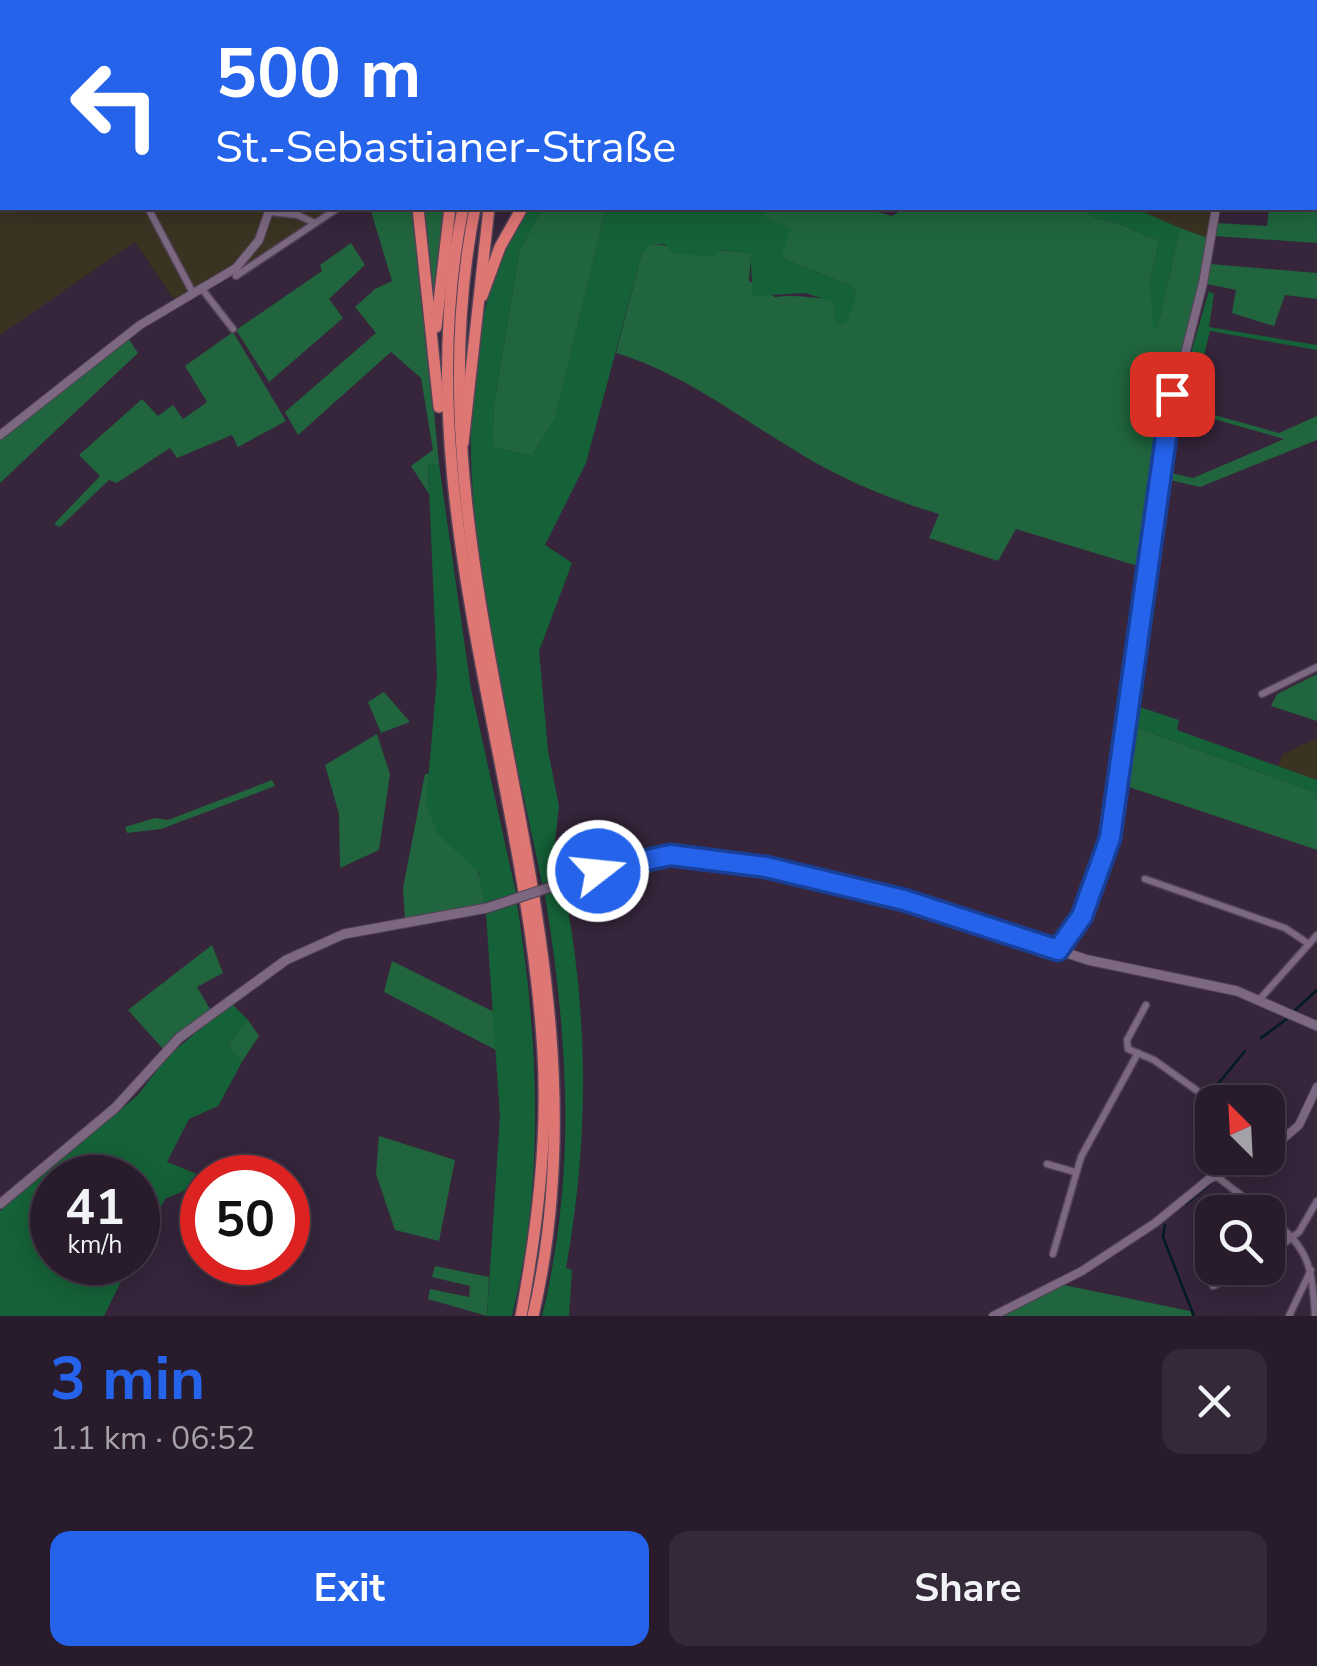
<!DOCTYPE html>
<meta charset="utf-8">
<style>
:root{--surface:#281c2c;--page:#342938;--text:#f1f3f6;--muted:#a5a1a9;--line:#443a48;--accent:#2563eb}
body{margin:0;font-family:"Nunito Sans",sans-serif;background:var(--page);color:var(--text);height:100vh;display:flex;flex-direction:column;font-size:38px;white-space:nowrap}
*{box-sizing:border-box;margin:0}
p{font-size:32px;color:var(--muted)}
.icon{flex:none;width:55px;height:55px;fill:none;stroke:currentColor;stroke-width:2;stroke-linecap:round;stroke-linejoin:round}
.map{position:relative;height:1316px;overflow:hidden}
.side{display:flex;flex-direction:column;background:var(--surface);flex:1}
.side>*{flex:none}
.banner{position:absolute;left:0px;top:0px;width:1318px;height:210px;box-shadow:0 5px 25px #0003,0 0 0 2px var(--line);background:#2563eb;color:#fff;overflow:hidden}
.needle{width:65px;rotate:336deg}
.fabs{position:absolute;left:1195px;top:1085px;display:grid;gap:20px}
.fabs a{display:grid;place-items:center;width:90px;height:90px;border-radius:20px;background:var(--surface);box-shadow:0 5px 25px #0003,0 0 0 2px var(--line);font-size:50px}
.speed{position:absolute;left:30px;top:1155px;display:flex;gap:20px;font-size:50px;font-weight:700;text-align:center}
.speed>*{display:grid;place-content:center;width:130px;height:130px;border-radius:50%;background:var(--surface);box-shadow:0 5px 25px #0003,0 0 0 2px var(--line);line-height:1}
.speed small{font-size:25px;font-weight:400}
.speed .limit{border:15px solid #d22;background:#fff;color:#111}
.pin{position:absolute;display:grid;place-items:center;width:85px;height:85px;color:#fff;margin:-42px;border-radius:20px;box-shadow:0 5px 15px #0006}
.me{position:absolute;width:110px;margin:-55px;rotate:74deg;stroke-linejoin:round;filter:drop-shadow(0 0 8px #0008)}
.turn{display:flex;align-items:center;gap:35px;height:210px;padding:0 50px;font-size:45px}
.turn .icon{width:130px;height:130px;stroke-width:2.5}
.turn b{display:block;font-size:70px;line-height:85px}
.round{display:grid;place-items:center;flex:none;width:105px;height:105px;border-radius:20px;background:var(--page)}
.head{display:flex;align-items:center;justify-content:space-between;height:170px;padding:0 50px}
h1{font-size:60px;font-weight:700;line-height:75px;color:var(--accent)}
.button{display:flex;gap:20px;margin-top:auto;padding:20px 50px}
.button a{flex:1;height:115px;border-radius:20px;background:var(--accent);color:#fff;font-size:40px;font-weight:700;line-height:115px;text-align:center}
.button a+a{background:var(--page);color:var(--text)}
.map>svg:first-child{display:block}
.commercial{fill:#3a3322}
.green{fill:#20653d}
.forest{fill:#156238}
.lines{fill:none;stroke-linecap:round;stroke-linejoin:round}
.stream{stroke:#001c22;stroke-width:2.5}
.minor-casing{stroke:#524356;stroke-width:9}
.tertiary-casing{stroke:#524356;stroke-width:10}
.secondary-casing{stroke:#524356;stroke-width:11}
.trunk-casing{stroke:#524356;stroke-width:12}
.motorway-casing{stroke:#524356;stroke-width:14}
.minor{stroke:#7c6881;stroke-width:6}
.tertiary{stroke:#7c6881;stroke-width:8}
.secondary{stroke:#7c6881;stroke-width:9}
.trunk{stroke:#ca7376;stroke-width:10}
.motorway{stroke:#de7674;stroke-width:11}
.secondary-bridge-casing{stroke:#524356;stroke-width:11;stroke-linecap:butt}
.secondary-bridge{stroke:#7c6881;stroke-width:9}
.route-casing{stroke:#184099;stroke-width:25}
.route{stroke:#2563eb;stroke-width:18}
</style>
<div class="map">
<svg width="1317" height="1316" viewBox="0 0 1317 1316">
<rect width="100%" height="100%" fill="#36253b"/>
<g class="commercial">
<path d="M0,0L23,2H2V208H341L183,302L172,297L135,242L0,335Z"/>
<path d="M39,0H354L355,2H25Z"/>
<path d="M1134,208H1213L1208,238L1148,216Z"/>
<path d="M1317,738V780L1278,766L1283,754Z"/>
</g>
<g class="green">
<path d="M370,208H415L439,464H428L429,494L411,466L433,450L421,378L391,352L298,435L285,412L376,333L355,307L375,289L392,281Z"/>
<path d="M424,208H445L433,299Z"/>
<path d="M542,208H606L555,419L532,456L492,447L494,406L519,252Z"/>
<path d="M766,208H864L892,216L905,208L927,211L1085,208L1094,218C1117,219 1136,233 1159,240L1150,283L1157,329L1180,228L1208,238L1193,315L1166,399L1144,568L1016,529L998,561L929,538L939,514C888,499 836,477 791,448C733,413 682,373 616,353L642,253L650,244L751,253L749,281L775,297C805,293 829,304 857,294L851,286L781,258L762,216Z"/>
<path d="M1269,208L1317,209V243L1215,236L1217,223L1267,226Z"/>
<path d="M351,243L365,265L329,299L343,318L269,382L236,330L322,271L320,265Z"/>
<path d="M1210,264L1317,273V299L1285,295L1274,326L1232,313L1236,290L1207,284Z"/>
<path d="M233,332L286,421L238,447L232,435L177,458L170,448L117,483L109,480L60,527L54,524L100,476L79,455L142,399L158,416L173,405L183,419L207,402L185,366Z"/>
<path d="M128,338L138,353L0,483V440Z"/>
<path d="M1176,396L1187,398L1186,407L1279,433L1317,416V440L1200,487L1161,478L1162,471L1193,478L1284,439L1185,411L1171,412Z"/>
<path d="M1317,674V721L1271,706L1277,694Z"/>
<path d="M384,692L410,722L381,733L368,702Z"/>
<path d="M1132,726L1317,793V850L1123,785Z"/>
<path d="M377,734L390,774L379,850L340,868L339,814L325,765Z"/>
<path d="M425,774H429C423,841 447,827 477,871C482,879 483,893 484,903L405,920L403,888Z"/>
<path d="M272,780L275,786L161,829L127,833L125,827L155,818L168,820Z"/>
<path d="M212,945L223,973L197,987L210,1009L163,1049L128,1010Z"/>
<path d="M392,961L494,1012L496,1050L384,992Z"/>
<path d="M248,1020L259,1036L242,1062L228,1045Z"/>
<path d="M379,1136L455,1160L439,1241L395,1230L376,1174Z"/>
<path d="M435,1266L489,1277L487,1316L428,1299L430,1289L469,1297L470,1286L432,1277Z"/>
<path d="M1059,1284L1190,1311L1192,1316H994Z"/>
</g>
<g class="forest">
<path d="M528,208H542L519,252L494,406L493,447L532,456L555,418L606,208H766L763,216L791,229L781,258L851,286L857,294L847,322L839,325L834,319V302L805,293L753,296L750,253L721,250L715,256L674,254L665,244H651L642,253L586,463L545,545L572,563L539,651L548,751L559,806L555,842L562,878L542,884C504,687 411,388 528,208Z"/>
<path d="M1085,208H1134L1180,228L1157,329L1153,328L1150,283L1159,240C1136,233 1117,219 1094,218Z"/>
<path d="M1209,291L1214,294L1209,327L1317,345V350L1210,331L1203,359L1190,356Z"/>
<path d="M428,464H439L471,689L516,893L484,903L479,873L438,834L426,805L437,677Z"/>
<path d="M1134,705L1179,720L1177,730L1317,780V793L1132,726Z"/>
<path d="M564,888C589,1016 589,1140 566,1268L572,1270L569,1316H542C577,1172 568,1039 545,895Z"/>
<path d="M517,904C539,1042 545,1179 512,1316H487L500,1116L486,914Z"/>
<path d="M231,1003L248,1020L228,1045L242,1062L218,1106L189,1119L167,1162L202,1176L197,1185L165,1199L138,1251V1178H52V1262L130,1263L104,1316H0V1211L138,1095L167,1057Z"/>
</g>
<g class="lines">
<g class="stream">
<path d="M1293,1012L1317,990"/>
<path d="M1261,1038L1288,1018"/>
<path d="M1209,1095L1245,1051"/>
<path d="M1186,1204L1210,1184"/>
<path d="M1165,1225L1163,1237L1194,1316"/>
</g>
<defs>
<g id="minor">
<path d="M245,0L247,2"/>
<path d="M1082,0L1087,2"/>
<path d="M1315,71H1317"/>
<path d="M148,208L193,293"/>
<path d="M282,208L315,223"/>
<path d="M269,212L298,215"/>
<path d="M236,276L338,208"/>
<path d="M202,289L233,329"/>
<path d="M1262,694L1317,667"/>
<path d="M1145,879L1285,928L1309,944"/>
<path d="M1259,1000L1317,935"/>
<path d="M1146,1005L1127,1040L1128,1049L1154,1060L1213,1102"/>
<path d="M1268,1130L1281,1143"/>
<path d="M1047,1164L1075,1172"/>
<path d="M1216,1176L1263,1212"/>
<path d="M1268,1216C1309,1248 1312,1265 1315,1316"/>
<path d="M1053,1254L1081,1157L1138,1053"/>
<path d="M1268,1256L1299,1232L1317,1201"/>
<path d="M1213,1286L1249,1268"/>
<path d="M1289,1316L1311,1270"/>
</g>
<g id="tertiary">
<path d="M161,0L163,2"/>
<path d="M57,2L88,0"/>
<path d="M0,16L2,15"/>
<path d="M1315,173L1317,174"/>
<path d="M0,435L140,325L236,268L259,240L270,208"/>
<path d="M1058,950L1082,916L1110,838L1161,450L1203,283L1216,208"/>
<path d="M1268,1152L1299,1125L1317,1087"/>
<path d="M993,1316L1082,1271L1155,1223L1209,1179L1259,1158"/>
</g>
<g id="secondary">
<path d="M1005,0L1007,2"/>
<path d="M1315,135H1317"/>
<path d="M560,884L658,856L766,867L904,900L1088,960L1237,991L1317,1026"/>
<path d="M0,1204L115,1108L179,1038L286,960L344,934L487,908"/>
</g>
<g id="trunk">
<path d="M715,0L723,2"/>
<path d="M753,0L762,2"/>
<path d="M1315,148H1317"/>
<path d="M1315,159H1317"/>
</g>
<g id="motorway">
<path d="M369,0L371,2"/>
<path d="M642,0L644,2"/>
<path d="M843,0L847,2"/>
<path d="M514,2L515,0"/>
<path d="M526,2L527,0"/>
<path d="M540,2L541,0"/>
<path d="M553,2L554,0"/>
<path d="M418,208L439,407"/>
<path d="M463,208C405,496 526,768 543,1053C548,1141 537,1229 521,1316"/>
<path d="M475,208C400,585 622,936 533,1316"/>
<path d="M482,296L500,247L522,208"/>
<path d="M436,327L450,208"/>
<path d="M463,443L489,208"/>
</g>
</defs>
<use href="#minor" class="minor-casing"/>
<use href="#tertiary" class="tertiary-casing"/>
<use href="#secondary" class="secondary-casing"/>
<use href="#trunk" class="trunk-casing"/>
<use href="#motorway" class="motorway-casing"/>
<use href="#minor" class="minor"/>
<use href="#tertiary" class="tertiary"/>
<use href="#secondary" class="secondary"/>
<use href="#trunk" class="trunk"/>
<use href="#motorway" class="motorway"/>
<defs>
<path id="secondary-bridge" d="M487,908L560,884"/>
</defs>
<use href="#secondary-bridge" class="secondary-bridge-casing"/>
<use href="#secondary-bridge" class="secondary-bridge"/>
</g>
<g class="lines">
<defs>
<path id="route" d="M598,871L670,855L766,867L904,900L1058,950L1082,916L1110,838L1172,394"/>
</defs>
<use href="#route" class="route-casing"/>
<use href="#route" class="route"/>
</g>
</svg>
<div class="fabs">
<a><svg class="needle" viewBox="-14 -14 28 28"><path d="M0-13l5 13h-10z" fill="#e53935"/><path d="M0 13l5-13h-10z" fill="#a5a1a9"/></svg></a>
<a><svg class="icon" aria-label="search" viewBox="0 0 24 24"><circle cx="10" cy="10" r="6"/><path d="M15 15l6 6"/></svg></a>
</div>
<div class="speed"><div>41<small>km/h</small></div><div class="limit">50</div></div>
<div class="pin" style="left:1172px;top:394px;background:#d93025"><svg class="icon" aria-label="arrive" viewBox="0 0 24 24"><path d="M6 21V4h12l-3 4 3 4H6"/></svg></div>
<svg class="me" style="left:598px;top:871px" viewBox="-20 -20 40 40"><circle r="17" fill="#2563eb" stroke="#fff" stroke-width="3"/><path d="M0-11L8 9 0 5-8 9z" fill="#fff"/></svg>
<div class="banner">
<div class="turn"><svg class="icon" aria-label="left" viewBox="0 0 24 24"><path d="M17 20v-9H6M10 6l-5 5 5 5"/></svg><div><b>500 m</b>St.-Sebastianer-Straße</div></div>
</div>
</div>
<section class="side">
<div class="head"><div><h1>3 min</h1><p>1.1 km · 06:52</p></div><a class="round"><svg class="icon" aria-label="close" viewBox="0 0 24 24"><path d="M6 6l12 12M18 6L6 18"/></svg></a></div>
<div class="button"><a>Exit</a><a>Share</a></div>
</section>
